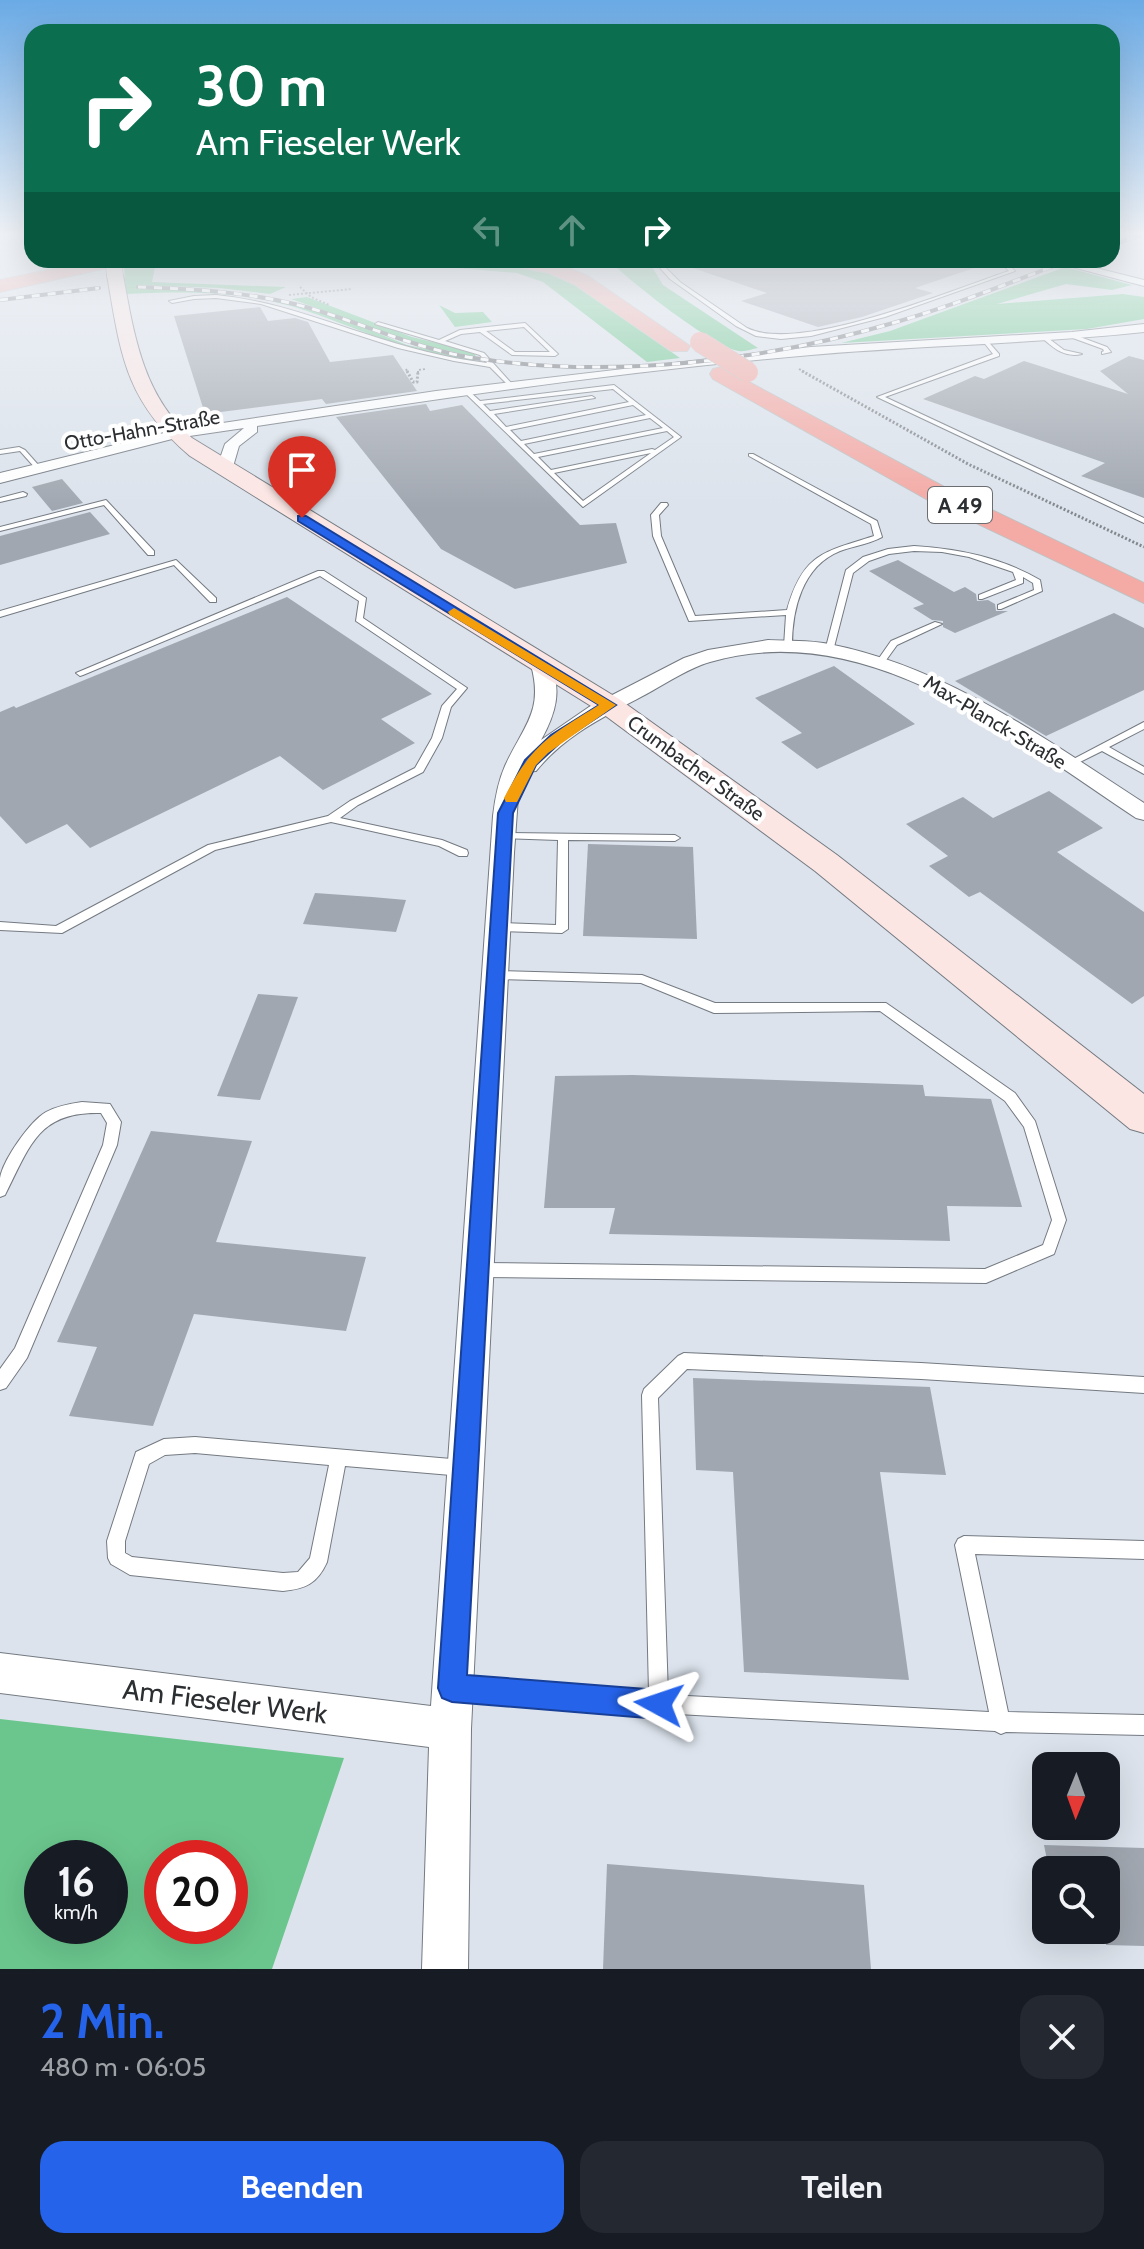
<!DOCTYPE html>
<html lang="de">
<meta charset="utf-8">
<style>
:root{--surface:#171b24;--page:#242831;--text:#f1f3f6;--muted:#9ea1a6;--accent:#2563eb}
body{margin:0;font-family:Cabin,sans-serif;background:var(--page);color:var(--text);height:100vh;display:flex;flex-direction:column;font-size:30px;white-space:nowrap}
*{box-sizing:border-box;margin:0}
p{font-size:26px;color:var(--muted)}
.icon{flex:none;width:44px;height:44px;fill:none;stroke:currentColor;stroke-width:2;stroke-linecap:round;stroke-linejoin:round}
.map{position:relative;height:1969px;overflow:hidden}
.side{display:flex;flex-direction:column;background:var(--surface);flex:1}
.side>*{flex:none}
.guide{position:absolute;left:24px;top:24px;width:1096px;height:244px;border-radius:24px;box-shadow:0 8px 32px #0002;background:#0b6e4f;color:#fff;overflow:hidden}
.needle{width:52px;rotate:181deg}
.fabs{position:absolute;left:1032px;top:1752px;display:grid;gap:16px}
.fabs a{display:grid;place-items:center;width:88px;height:88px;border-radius:16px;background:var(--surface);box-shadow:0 8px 32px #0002;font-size:40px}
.speed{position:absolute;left:24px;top:1840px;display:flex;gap:16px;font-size:40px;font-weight:700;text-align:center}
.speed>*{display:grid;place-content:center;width:104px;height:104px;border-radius:50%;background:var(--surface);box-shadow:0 8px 32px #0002;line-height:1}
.speed small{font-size:20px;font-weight:400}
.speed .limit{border:12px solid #d22;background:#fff;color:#111}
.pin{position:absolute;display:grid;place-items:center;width:68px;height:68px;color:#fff;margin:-82px -34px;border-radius:50% 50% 50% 0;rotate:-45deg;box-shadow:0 0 8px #0007}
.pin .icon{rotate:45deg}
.me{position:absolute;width:88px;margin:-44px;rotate:275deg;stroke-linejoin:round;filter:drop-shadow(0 0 6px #0008)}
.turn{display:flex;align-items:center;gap:28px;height:168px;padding:0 40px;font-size:36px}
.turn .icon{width:104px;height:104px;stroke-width:2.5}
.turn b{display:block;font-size:56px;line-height:68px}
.lanes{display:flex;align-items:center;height:76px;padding:0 40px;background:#0003;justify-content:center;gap:40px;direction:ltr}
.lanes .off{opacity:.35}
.round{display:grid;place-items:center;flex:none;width:84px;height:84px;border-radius:24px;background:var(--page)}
.headline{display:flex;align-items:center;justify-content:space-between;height:136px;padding:0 40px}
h1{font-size:48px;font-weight:700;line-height:60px;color:var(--accent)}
.action{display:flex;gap:16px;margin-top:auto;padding:16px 40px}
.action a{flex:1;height:92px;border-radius:24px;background:var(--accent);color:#fff;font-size:32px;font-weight:700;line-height:92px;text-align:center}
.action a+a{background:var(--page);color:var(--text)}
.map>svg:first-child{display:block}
.green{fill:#6bc68d;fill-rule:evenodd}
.building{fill:#a1a7b0}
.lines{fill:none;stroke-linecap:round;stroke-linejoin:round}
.service-casing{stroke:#747a82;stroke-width:2}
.minor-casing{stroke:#747a82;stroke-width:2}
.secondary-casing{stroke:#747a82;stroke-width:2}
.motorway-casing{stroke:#c0c1c2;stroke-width:2}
.path-far1{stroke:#83888e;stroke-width:2;stroke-dasharray:2 2;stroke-linecap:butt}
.path{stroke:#83888e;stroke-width:3;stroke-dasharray:2 2;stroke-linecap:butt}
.service{fill:#fff;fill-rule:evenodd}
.minor{fill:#fff;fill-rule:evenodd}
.secondary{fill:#fce6e4;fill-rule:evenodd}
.motorway{fill:#f4aaa5;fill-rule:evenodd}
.rail-casing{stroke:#757a7f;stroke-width:4}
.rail{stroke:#fff;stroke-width:3;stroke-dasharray:8;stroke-linecap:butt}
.secondary-bridge-casing{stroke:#747a82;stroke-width:17;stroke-linecap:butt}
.motorway-bridge-casing{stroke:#c0c1c2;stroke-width:21;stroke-linecap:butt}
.secondary-bridge{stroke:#fce6e4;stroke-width:16}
.motorway-bridge{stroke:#f4aaa5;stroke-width:20}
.route{fill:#2563eb;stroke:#184099;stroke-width:2}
.slow{fill:#f59e0b}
.labels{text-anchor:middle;stroke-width:8;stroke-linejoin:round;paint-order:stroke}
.far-street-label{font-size:20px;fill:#2c2f32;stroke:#fff}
.shield{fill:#fff;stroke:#6b6d70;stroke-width:2}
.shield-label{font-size:22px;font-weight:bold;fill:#2c2f32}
.near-street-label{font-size:28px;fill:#2c2f32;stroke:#fff}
</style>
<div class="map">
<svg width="1144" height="1969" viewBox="0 0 1144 1969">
<rect width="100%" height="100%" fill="#dce3ec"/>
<g class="green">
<path d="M158,260H202L156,262L152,282L286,287L270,294L219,288L138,285L137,288L200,290L285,302L337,317L407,345L479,360C444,369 332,317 291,306C238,291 180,291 126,294L124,265Z"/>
<path d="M268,260H478L557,272L680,358L647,362L543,282L517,273L433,266Z"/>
<path d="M609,260H648L663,285L758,348C752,349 745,352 739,351C716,349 626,279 609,260Z"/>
<path d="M1065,267L1132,285L1112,290L1066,284L997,304L1123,294L1144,297V319L1087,329L841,343L890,331Z"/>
<path d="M307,297L412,337L474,352L476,357L418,344L291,299Z"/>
<path d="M439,305L455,313L483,312L492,322L455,327Z"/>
<path d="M0,1719L344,1758L272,1969H0ZM42,1858H110V1926H42ZM162,1858H230V1926H162Z"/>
</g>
<g class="building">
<path d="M682,260H985L986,264L915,288L933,293L862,317L818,327L741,301L767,293L681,264Z"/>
<path d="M260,307L268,321L295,318L308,322L330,362L393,355L417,391L326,404L322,399L205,414L174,316Z"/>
<path d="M1129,356L1144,360V498L1081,476L1105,463L923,399L975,376L984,379L1024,361L1128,394L1100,371Z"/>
<path d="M426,404L430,411L462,405L580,525L616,523L627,563L515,589L441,549L336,417Z"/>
<path d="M62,479L83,503L52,511L32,487Z"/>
<path d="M90,512L110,534L0,565V536Z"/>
<path d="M898,560L954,592L965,587L976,594L977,601L988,600L995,604L996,611H1008L955,633L943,627V621L932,620L913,608L924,604L869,571Z"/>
<path d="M287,597L432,694L381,719L415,743L323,790L280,756L90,848L67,824L26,844L0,816V712L14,706L16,708Z"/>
<path d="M1114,613L1144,628V690L1046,736L955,681Z"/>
<path d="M834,666L915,724L817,769L781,742L802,733L755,698Z"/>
<path d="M1049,791L1103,828L1057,852L1144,912V996L1132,1004L980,892L969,897L929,866L948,856L906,824L963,797L993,818Z"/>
<path d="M588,844L693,847L697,939L583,936Z"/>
<path d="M315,893L372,897L406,900L396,932L303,924Z"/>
<path d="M258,994L298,997L260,1100L217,1096Z"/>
<path d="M633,1075L923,1085L925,1096L991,1099L1022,1207L947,1206L950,1241L609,1234L615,1208H544L555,1076Z"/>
<path d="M151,1131L252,1141L216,1242L366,1257L346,1331L194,1314L153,1426L69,1416L97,1347L57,1342Z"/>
<path d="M693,1378L930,1387L946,1475L880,1472L909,1680L744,1672L733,1472L696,1470Z"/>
<path d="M1044,1845L1144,1848V1946L1106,1945V1870H1049Z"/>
<path d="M607,1864L864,1885L871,1969H603Z"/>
</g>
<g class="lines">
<defs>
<g id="service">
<path d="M653,260H658L680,282L747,328C800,354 952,290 1009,271L998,260H1003L1015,271L885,317L811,336L781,339L756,336L736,326L670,279Z"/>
<path d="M216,295C269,300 316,318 366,334C405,347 445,358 487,363L480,355L375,324L378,322L439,340L460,330L525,323L558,354L555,356L512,355L480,332L461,334L445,341L484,353L513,385L511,388L490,367L454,361L398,348L261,304L216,298L194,299L172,303L169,301L194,296ZM524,327L550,352H515L486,331Z"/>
<path d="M1072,334L1107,347L1111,352L1102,354V352L1104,351L1103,349L1070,337Z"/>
<path d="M1044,335L1064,350L1082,354C1065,358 1055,349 1042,338Z"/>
<path d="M985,338L999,354V356L885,397L1144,518V523L877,397L993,354L982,340Z"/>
<path d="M614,385L681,437L583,507L464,392L469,391L480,401ZM613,389L629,402L506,427L494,414L595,398L592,396L490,411L483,404ZM633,405L646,415L521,441L510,430ZM650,418L663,428L534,454L524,444ZM667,431L674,437L655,450L652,449L551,470L538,457ZM651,453L583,501L554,473Z"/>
<path d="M19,447L25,450L41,468V470H37L20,451L0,454V450Z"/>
<path d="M749,454H753L877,521L882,537C869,544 854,546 840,551C802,566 792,610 792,646L788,649L784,646L786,615L689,621L653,536L651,515L661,503H667L668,505L659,515L661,536L695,616L787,610C803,553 824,552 874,536L871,524L749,456Z"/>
<path d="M23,492L27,494L26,496L0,502V498Z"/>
<path d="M106,500L154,551V555H148L104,505L0,531V527Z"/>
<path d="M914,546C959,549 1000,557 1040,580L1042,591L1001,609H998V605L1034,590L1033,583L1023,577V583L982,599H979V595L1016,580L1013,572L969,557L942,552L914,551L889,554L869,561L853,573L834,647L827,649L826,647L846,570L863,557L888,549Z"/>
<path d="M176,560L216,598V602H210L174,565L0,617V611Z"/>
<path d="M318,571H324L366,598L363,618L467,688L451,707L442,738L423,772L358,805L340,818L442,840L467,850L468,853L467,856H459L439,846L331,822L215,850L62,933L0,930V922L56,926L208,845L328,816L350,801L415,768L432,738L442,706L457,689L356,621L359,601L320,576L83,675L80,676L76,673Z"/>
<path d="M935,622L942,624L897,645L884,663L881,664L877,661L891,641Z"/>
<path d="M1144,722V729L1109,747L1144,767V774L1102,751L1070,767H1064L1062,765Z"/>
<path d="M504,833L675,835L680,838L675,841L568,840V929L562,933L499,931L493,927L499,923L556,925L558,840L500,838L499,836L500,834Z"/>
<path d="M496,971L642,975L715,1003H886L1015,1093L1035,1121L1066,1220L1054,1254L986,1283L479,1277L474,1275L472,1270L474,1265L479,1263L985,1269L1043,1245L1052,1220L1024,1127L1005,1101L880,1011L714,1013L641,983L496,979L490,975Z"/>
<path d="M82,1102L110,1104L121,1122L117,1145L27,1358L6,1388L0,1390V1369L15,1348L103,1145L107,1123L101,1113C38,1111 30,1146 5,1195L0,1197C0,1191 0,1184 0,1178C3,1160 30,1121 46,1112C57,1106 69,1104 82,1102Z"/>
<path d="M684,1353L921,1363L1144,1377V1393L921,1379L687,1369L658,1398L668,1695L989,1712L955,1545L958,1539L964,1536L1144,1541V1559L975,1554L1008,1712L1144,1715V1735L1006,1732L1001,1734L995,1731L659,1713L459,1698L452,1696L450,1689L452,1682L459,1680L649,1693L642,1395L644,1389L678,1356Z"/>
<path d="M195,1437L463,1460L469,1462L471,1468L469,1474L463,1476L345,1466L327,1562C317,1584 305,1589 283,1591L130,1575L111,1564L108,1558L107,1541L136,1452L164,1439ZM195,1453L329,1465L310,1558L298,1572L283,1573L132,1557L125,1553V1541L149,1464L165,1455Z"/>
</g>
<g id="minor">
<path d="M1046,260H1064L1144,280V286Z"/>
<path d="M1144,324V332C1033,344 922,345 811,355C626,371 441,398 257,426V432L239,446L232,470L224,475L216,470L225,444L244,428L176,438L0,483V473L176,430L436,391L811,347L1072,332Z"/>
<path d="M768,640C788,641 809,640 829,644C947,667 1045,739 1144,803V820L1136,818C1013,737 867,616 710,662C689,668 670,681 650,692C608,715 567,733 536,771L525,772L518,797L514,853L471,1729L468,1969H422L429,1747L0,1693V1653L431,1706L493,816C495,799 498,782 505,766C523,726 544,712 531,665L541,659L548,661C564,688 555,715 541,740L589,707L684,658L708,650Z"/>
</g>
<path id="secondary" d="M115,270L123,275C134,335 143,396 192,438L619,699L837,855L1144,1094V1133L1130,1129L815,871L599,711L190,456C125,400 121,356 107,275Z"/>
<g id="motorway">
<path d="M95,260H129L120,265L0,292V280Z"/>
<path d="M503,260L554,262L588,276L690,346L687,351H671L574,284L549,273L506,264Z"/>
<path d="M721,367L946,488L1144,583V603L928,500L713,379L710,374L713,369Z"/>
</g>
</defs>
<use href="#service" class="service-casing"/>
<use href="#minor" class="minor-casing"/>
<use href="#secondary" class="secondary-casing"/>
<use href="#motorway" class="motorway-casing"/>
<g class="path-far1">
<path d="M1112,238L1127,232"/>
<path d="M300,287L311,297L329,305"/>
<path d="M289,295L352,289"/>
<path d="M406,369L408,373"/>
<path d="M799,369L806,373"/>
<path d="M418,373V370L426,369"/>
</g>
<g class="path">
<path d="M407,371L413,382H417L418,371"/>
<path d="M802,371L968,464L1144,547"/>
</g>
<use href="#service" class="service"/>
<use href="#minor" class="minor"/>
<use href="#secondary" class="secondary"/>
<use href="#motorway" class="motorway"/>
<defs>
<g id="rail">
<path d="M1112,245L1144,234"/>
<path d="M138,287C195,289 251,292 306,307C362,323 416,349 474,358C611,379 760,362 893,323C953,306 1011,282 1070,260"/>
<path d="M0,300L99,288"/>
</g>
</defs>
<use href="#rail" class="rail-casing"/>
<use href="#rail" class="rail"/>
<defs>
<path id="secondary-bridge" d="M113,260L115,275"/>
<path id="motorway-bridge" d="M700,342L748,372"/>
</defs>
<use href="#secondary-bridge" class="secondary-bridge-casing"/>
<use href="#motorway-bridge" class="motorway-bridge-casing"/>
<use href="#secondary-bridge" class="secondary-bridge"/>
<use href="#motorway-bridge" class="motorway-bridge"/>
</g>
<linearGradient id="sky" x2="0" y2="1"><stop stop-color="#6aaae5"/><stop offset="0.46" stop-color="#eff2f6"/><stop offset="1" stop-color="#eff2f6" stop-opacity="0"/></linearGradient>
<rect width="1144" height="508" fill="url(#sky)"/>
<path class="route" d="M298,516H306L616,705L562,741L536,765L513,813L467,1675L659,1690L670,1694L674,1704L670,1714L659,1719L452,1702L442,1698L438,1688L498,813L525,760L551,735L599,705L298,521Z"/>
<path class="slow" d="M454,608L616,705L548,753L536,765L517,802H506L504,798C532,744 549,736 599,705L450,615L448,612Z"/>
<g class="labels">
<g class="far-street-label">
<text transform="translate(142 430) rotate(-10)" y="7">Otto-Hahn-Straße</text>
<text transform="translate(995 722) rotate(31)" y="7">Max-Planck-Straße</text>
<text transform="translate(696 768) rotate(36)" y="7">Crumbacher Straße</text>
</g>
<rect class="shield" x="928" y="487" width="64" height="36" rx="6"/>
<g class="shield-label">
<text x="960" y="513">A 49</text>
</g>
<g class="near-street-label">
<text transform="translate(225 1701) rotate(7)" y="10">Am Fieseler Werk</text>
</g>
</g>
</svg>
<div class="fabs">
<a><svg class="needle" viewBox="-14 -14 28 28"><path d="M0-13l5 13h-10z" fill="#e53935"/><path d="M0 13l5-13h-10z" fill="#9ea1a6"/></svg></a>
<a><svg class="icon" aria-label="search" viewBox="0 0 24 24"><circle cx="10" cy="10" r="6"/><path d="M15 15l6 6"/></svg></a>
</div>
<div class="speed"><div>16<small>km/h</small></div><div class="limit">20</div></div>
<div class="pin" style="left:302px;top:518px;background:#d93025"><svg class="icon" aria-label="arrive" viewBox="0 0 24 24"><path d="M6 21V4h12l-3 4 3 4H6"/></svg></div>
<svg class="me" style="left:659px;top:1704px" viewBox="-20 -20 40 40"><path d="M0-17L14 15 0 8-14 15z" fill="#2563eb" stroke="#fff" stroke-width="4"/></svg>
<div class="guide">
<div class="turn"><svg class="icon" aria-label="right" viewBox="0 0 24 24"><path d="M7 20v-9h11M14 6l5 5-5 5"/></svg><div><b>30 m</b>Am Fieseler Werk</div></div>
<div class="lanes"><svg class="icon off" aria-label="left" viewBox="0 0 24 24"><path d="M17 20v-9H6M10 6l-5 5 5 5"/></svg><svg class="icon off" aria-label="ahead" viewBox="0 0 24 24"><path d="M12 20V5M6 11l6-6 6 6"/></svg><svg class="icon" aria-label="right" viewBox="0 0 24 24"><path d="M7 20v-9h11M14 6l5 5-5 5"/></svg></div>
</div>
</div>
<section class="side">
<div class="headline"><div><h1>2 Min.</h1><p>480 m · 06:05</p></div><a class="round"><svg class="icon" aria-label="close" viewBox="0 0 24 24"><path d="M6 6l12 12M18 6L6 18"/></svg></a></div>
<div class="action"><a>Beenden</a><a>Teilen</a></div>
</section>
